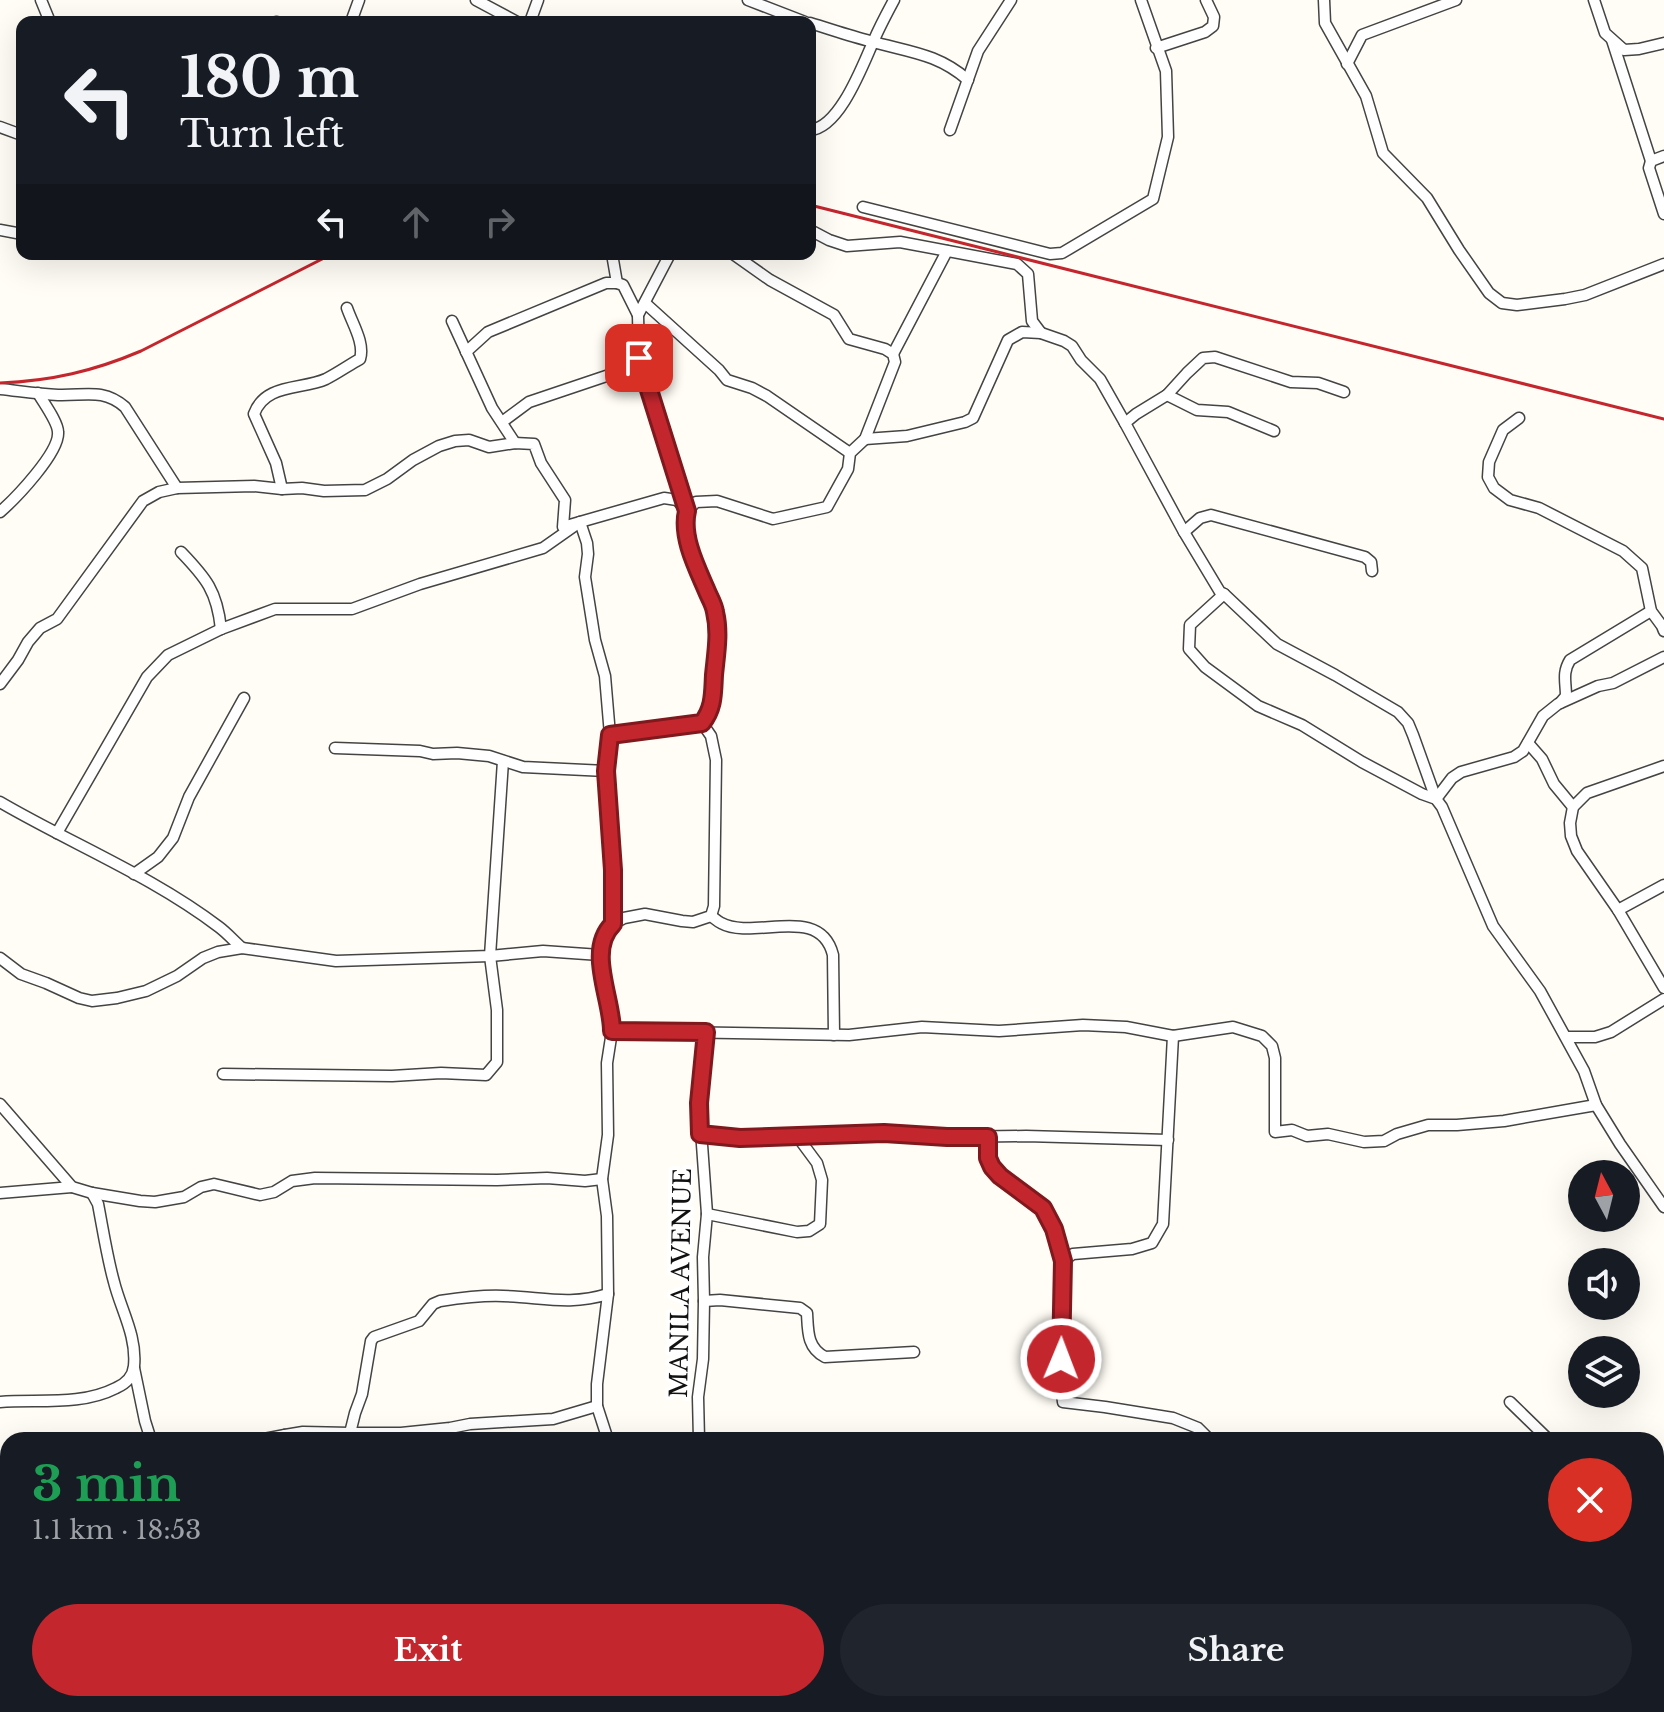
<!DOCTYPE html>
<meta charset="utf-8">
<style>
:root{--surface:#171b24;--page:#20242c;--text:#f1f3f6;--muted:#9ea1a6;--accent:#c4262e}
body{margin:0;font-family:"Libre Baskerville",serif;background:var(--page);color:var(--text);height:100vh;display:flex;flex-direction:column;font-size:30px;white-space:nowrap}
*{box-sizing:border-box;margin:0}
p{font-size:26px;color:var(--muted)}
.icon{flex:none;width:44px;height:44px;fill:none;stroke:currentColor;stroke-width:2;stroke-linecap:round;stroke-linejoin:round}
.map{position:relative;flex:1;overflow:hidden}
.side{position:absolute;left:0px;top:1432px;width:1664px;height:280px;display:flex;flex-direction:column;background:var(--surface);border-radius:24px 24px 0 0;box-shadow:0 8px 32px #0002}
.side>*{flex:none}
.hud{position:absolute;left:16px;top:16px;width:800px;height:244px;border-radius:16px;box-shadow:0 8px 32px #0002;background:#171b24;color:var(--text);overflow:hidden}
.needle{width:52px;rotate:353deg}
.controls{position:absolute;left:1568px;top:1160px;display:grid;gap:16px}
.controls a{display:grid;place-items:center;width:72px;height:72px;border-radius:50%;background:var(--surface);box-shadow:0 8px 32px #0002;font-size:40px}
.pin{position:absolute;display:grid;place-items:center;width:68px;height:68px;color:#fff;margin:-34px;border-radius:16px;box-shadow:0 4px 12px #0006}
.me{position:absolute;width:88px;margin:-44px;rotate:1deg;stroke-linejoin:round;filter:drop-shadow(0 0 6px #0008)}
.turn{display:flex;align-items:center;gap:28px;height:168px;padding:0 32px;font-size:36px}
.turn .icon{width:104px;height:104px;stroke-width:2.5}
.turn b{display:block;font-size:56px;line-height:68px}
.lanes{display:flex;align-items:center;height:76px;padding:0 32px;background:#0003;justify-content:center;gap:40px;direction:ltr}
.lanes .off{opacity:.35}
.round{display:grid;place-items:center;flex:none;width:84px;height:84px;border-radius:42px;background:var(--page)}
.headline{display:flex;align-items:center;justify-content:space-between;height:136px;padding:0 32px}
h1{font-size:48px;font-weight:800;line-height:60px;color:#1e9e55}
.cta{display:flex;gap:16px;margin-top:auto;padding:16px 32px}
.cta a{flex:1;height:92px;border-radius:48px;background:var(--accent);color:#fff;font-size:32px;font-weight:800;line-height:92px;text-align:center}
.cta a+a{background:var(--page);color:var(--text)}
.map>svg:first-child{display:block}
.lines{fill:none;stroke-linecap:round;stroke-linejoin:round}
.minor-casing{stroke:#444;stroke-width:13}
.minor{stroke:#fff;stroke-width:10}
.rail{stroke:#c4262e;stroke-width:3}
.route-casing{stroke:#7f191e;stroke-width:20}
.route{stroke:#c4262e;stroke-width:14}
.labels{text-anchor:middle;stroke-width:8;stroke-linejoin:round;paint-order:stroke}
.street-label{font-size:24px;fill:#111;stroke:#fff}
</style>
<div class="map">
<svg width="1664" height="1712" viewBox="0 0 1664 1712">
<rect width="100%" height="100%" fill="#fffdf5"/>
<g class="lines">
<defs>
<g id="minor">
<path d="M41,0L50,22"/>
<path d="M476,0L517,22"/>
<path d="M748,0L805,22"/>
<path d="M1324,0L1325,23L1366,96L1383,153L1427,198L1459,250L1489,293L1502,303L1517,305L1565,299L1585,295L1664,264"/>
<path d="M1594,0L1605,33L1624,50L1639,49L1664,43"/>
<path d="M276,22H277"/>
<path d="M351,22L359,0"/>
<path d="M530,22L538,0"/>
<path d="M810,23C830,29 850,36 870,41C908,52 937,53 968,80"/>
<path d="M1612,40L1651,161"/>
<path d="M1156,48L1205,32L1213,26L1214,17L1206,0"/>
<path d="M1347,64L1362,35L1456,0"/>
<path d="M0,127L19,134L22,133"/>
<path d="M810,130C840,128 863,64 874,40C880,26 887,13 894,0"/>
<path d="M950,130L978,51L1011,0"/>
<path d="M1664,156L1651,161L1649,168L1664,214"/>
<path d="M863,207L1050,254L1062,253L1153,199L1168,137L1166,71L1141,0"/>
<path d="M0,230L22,234"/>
<path d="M810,230L829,240L847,246L900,242L1017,264L1028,274L1032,321L1041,333"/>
<path d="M612,254L617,283"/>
<path d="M645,303L719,370L727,380L752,388L767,396L850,453"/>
<path d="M452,321L492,408L515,443"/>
<path d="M466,352L488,332L606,283H617L623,285L638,315"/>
<path d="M893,354L947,251"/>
<path d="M0,389C19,391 39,394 58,395C85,396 103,388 125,407L177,488"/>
<path d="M1344,392L1318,383L1291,382L1215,357L1203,358L1187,373L1167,395L1136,414L1125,423L1184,532L1220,592L1224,594L1190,625L1189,649L1205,667L1258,706L1302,725L1362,762L1422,794L1436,799L1442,807L1493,926L1540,991L1584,1071L1596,1105L1620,1144L1664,1207"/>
<path d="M1167,395L1197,410L1228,412L1274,431"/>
<path d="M1519,418L1503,430L1489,462L1488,477L1494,488L1510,500L1539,508L1623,551L1642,568L1651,611L1662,626L1664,631"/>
<path d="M502,422L529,402L630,368L639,358L638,315L670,254"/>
<path d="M865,439L907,436L965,422L973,418L1008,340L1022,332L1041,333L1064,341L1072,346L1081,360L1100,379L1125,423"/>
<path d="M282,489L276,463L254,414C265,383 302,390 326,379C338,373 349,365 360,359C365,343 352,323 347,308"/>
<path d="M0,512C16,498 60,452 58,432C58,422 43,402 38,393"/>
<path d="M1184,532L1200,518L1211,515L1365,557L1371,562L1372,571"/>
<path d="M181,552C206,578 217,591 221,629"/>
<path d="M1224,594L1277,644L1335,675L1398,712L1408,723L1413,735L1436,799"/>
<path d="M0,684L18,660L28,642L40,628L57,619L143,501L159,492L177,488L254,486L282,489L302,488L324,491L365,490L387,479L413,460L439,446L455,441L469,440L489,447L515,443L534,444L541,463L565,500L563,527L580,522L587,543L588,554L585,577L595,640L605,676L610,735L606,771L613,870V924"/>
<path d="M1560,703L1566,696C1566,682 1562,673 1570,660L1651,611"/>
<path d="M610,735L702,723L709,714L713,701L717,630L715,610L695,562L686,530L685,520L687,511L696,502L717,501L773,519L827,507L848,469L850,453L865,439L895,362L893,354L885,349L849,339L834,315L770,280L733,254"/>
<path d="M1528,743L1542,759L1554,784L1573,807"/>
<path d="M335,748L420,751L433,754L457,753L489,756L523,767L606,771"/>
<path d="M1664,766L1587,793L1573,807L1570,823L1571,836L1577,851L1618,910L1664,988"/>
<path d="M1436,799L1452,778L1461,772L1514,757L1523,751L1543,716L1558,704L1598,686L1613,683L1664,657"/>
<path d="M0,802C72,844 152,876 219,927C227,933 234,941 242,948"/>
<path d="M57,833L147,677L168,655L221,629L275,609H352L420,584L543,548L580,522L664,498L677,500L687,511L639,358"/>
<path d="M134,874L158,857L173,838L189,797L244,698"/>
<path d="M1618,910L1664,885"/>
<path d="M711,916C714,918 717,921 721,923C754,941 820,903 833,955L834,1035"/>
<path d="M0,958L21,974L46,983L79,998L92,1001L117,998L146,991L177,976L203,958L218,952L242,948L336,961L490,956L543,951L600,955"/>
<path d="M612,1031L849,1035L922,1027L999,1031L1083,1025L1126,1027L1173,1036L1233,1027L1262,1036L1272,1046L1275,1058V1132L1292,1130L1307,1136L1328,1134L1364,1142L1384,1141L1397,1134L1428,1125H1457L1504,1121L1596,1105"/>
<path d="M1173,1036L1163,1224L1152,1243L1132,1249L1073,1254L1063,1261L1061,1385L1063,1402L1105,1407L1173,1418L1198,1428L1210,1440"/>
<path d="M1568,1037H1595L1611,1032L1664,999"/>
<path d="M223,1074L392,1076L441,1073L486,1075L497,1062V1010L490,956L503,761"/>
<path d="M0,1104L72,1187L92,1193L140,1201L155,1202L184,1197L201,1187L214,1184L260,1195L274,1192L292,1181L315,1178L497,1180L547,1178L585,1181L602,1179"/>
<path d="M700,1134L740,1138L884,1133L947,1137L1026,1136L1168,1140"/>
<path d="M988,1137C989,1175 999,1175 1027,1196C1032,1199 1038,1203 1042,1208C1054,1222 1058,1244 1063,1261"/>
<path d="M0,1193L72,1187"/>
<path d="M707,1214L797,1232L809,1231L820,1224L822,1180L817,1163L797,1136"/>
<path d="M704,1301L720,1300L800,1308L807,1313C808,1331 807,1348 825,1357L914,1352"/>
<path d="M134,1368L145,1421L151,1440"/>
<path d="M0,1402C38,1399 81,1406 116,1388C125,1384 133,1377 134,1366C137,1336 121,1310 114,1282C107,1257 103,1230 98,1204L92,1193"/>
<path d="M1510,1402L1549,1440"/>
<path d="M350,1433H401L450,1428L470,1424L553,1419L597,1406"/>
<path d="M259,1440L285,1435"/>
<path d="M282,1440L285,1435L303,1432L350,1433L355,1413L362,1394L371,1341L374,1337L419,1321L433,1304L440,1301C460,1298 482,1295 503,1296C542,1297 569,1306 608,1294"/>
<path d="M608,1440L597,1406V1384L608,1294L607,1216L602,1179L608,1135L607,1063L612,1031V1015L600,955L607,930L613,924L624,918L645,914L682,921L693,922L711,916L714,906L716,760L711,736L702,723"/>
<path d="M699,1440L698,1397L703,1359L704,1301L703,1257L707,1214L699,1103L706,1032"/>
<path d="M1656,1494L1664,1505"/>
<path d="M0,1512L8,1511"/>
<path d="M1656,1530L1664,1526"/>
<path d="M0,1615L8,1614"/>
<path d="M1656,1626L1664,1642"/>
<path d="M211,1704L213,1712"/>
<path d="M765,1704L768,1712"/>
<path d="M1167,1704L1168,1712"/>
<path d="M1301,1704L1307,1712"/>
<path d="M1498,1704L1504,1712"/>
</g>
</defs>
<use href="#minor" class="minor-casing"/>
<use href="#minor" class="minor"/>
<g class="rail">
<path d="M810,205L1664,419"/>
<path d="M0,383C51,381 94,371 141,351L332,254"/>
</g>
</g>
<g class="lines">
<defs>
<path id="route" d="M639,358L687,511C681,536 696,566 706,589C709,597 714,604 715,612C720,633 716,654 714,675C713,693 714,708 702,723L610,735L606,771L613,870V924C586,950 612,998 612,1031L706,1032L699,1103L700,1134L740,1138L884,1133L947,1137H988V1158L992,1167L1000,1176L1043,1208L1054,1229L1063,1261L1061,1359"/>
</defs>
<use href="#route" class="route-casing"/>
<use href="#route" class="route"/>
</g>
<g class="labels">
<g class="street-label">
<text transform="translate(681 1283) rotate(-89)" y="8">MANILA AVENUE</text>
</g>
</g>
</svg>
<div class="controls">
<a><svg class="needle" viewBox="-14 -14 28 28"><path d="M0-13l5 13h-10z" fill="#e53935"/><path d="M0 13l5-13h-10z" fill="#9ea1a6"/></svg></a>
<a><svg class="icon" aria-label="sound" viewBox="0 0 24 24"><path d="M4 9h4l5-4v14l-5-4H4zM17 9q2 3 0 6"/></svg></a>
<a><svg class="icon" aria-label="layers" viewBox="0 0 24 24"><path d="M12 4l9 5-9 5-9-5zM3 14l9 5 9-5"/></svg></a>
</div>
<div class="pin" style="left:639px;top:358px;background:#d93025"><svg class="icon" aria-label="arrive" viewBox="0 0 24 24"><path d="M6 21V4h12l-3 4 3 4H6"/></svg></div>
<svg class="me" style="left:1061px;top:1359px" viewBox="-20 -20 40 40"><circle r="17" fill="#c4262e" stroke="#fff" stroke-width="3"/><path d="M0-11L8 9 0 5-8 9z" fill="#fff"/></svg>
<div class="hud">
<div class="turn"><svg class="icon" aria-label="left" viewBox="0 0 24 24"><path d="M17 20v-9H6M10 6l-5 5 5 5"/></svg><div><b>180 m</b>Turn left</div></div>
<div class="lanes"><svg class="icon" aria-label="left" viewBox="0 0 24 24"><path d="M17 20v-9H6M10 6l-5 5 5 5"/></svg><svg class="icon off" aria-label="ahead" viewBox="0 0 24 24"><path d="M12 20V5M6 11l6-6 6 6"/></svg><svg class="icon off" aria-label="right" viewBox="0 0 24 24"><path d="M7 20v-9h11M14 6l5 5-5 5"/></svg></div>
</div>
<section class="side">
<div class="headline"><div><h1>3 min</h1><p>1.1 km · 18:53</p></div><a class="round" style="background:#d93025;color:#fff"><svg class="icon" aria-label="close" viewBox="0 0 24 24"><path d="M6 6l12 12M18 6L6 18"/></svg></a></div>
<div class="cta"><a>Exit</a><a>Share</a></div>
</section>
</div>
